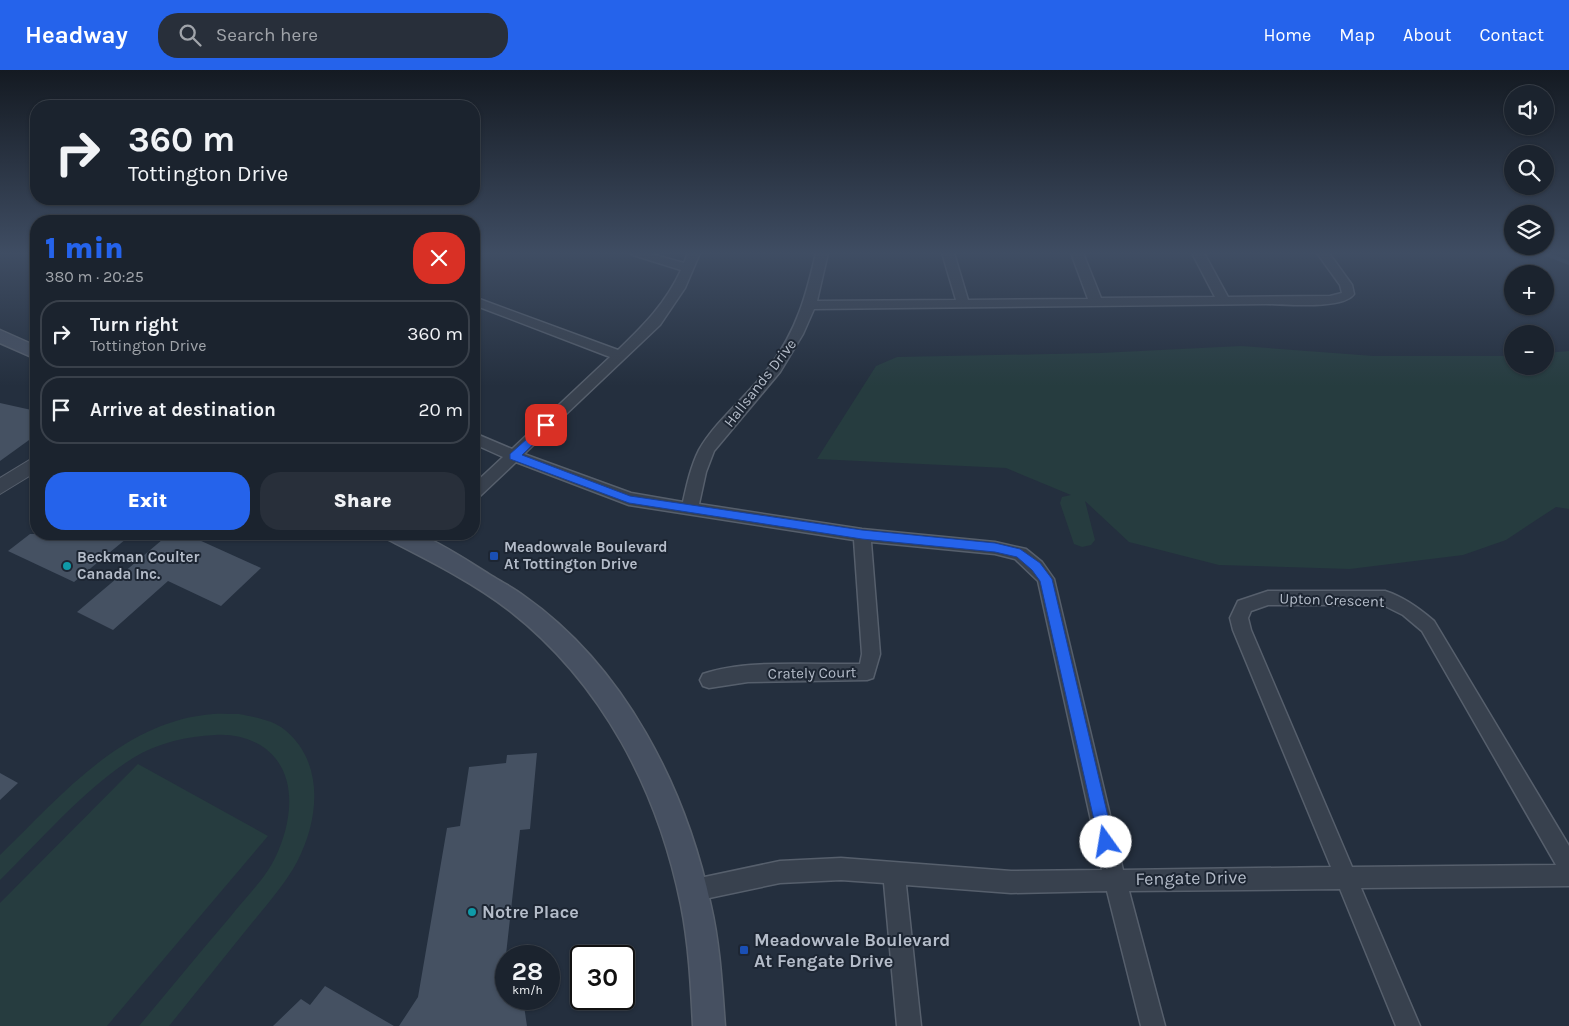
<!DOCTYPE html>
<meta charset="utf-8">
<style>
:root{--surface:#1b232e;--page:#282f3a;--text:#f1f3f6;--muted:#a0a4aa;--line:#39404a;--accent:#2563eb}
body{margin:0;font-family:Karla,sans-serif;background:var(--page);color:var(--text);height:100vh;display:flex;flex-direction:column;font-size:19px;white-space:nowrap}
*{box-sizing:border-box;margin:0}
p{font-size:16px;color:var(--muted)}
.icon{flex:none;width:28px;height:28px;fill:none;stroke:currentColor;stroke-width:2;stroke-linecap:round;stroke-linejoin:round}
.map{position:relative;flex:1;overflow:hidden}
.details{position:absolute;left:30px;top:145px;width:450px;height:325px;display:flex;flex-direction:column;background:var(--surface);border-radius:20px;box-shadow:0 1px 4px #0004,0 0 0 1px var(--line)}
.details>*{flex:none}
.guide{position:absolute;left:30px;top:30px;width:450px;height:105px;border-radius:20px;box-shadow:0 1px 4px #0004,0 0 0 1px var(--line);background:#1b232e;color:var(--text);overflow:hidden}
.tools{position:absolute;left:1504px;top:15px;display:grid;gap:10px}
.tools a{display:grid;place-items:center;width:50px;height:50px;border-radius:50%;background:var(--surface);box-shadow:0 1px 4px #0004,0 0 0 1px var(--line);font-size:25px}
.speed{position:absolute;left:495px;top:875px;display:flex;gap:10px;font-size:25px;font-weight:700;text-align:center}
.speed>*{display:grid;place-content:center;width:65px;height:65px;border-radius:50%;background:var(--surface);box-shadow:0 1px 4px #0004,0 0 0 1px var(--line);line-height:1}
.speed small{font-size:12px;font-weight:400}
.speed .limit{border:2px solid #111;border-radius:8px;background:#fff;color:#111}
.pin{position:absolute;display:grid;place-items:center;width:42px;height:42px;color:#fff;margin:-21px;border-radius:10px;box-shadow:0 2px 8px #0006}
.me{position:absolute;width:55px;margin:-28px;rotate:347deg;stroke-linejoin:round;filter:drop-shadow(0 0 4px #0008)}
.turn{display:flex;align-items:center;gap:18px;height:105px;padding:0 15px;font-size:22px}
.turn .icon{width:65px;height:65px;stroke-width:2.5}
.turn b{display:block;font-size:35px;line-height:42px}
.round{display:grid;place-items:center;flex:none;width:52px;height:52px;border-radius:20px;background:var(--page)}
.head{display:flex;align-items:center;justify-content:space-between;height:85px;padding:0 15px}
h1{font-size:30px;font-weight:800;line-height:38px;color:var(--accent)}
.button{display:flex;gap:10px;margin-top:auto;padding:10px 15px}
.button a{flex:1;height:58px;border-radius:20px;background:var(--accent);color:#fff;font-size:20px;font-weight:800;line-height:58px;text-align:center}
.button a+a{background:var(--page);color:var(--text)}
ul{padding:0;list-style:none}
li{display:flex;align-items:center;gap:15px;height:68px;margin:0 10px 8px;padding:0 5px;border:2px solid var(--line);border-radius:20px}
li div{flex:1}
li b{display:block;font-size:19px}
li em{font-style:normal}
header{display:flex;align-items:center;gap:30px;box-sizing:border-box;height:70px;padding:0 25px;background:var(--accent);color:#fff}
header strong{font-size:24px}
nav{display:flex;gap:28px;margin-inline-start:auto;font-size:18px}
.search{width:350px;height:45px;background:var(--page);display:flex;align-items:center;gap:12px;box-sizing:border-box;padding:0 18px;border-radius:20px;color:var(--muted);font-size:19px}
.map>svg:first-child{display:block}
.green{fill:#263c3f}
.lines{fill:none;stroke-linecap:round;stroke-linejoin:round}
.stream{stroke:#394c67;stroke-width:4}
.building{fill:#455162}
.minor-casing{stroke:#565f6c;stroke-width:3}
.tertiary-casing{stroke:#565f6c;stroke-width:2}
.secondary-casing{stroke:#565f6c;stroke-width:3}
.minor{fill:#38414e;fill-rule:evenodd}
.tertiary{fill:#38414e;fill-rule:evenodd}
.secondary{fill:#465061;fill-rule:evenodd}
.route{fill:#2563eb;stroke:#184099}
.transit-dot{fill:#1a4fb4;stroke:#1d2633;stroke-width:2}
.culture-dot{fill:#0f9aa8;stroke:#1d2633;stroke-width:2}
.labels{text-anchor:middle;stroke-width:4;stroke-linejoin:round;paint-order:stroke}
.street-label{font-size:15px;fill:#b4bcc9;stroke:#1d2633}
.poi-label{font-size:15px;font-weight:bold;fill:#b4bcc9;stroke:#1d2633;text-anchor:start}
.near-street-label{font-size:18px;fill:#b4bcc9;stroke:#1d2633}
.near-poi-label{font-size:18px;font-weight:bold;fill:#b4bcc9;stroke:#1d2633;text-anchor:start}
</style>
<header>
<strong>Headway</strong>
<div class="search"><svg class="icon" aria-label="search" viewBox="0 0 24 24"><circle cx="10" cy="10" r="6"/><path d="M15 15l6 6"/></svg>Search here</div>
<nav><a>Home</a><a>Map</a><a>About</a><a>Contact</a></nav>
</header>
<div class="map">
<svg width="1569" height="956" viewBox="0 0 1569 956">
<rect width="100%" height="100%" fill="#242f3e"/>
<g class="green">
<path d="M1241,276L1374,286H1512V296H1545V283L1569,281V439L1556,437L1506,470L1463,485L1350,499L1219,495L1129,472L1085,431L1095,470L1091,475L1082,477L1074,474L1060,433L1062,427L1071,425L1006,398L817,389L876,296L897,287L1100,283Z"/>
<path d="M239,644C254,647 273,650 285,660C325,693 319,750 297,792C284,816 264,838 247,859C221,891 195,924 169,956H139C170,919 200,882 231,846C246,827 266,808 276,786C290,756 297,716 276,689C262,671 237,663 215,665C188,666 157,673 133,688C84,719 41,770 0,810V785C59,728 118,656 204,645C216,643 228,644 239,644Z"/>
<path d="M138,694L268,766L107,956H0V833Z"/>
</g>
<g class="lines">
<path class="stream" d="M1543,183L1569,193"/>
</g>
<g class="building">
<path d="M0,333L36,341V365L0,391Z"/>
<path d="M30,464H132L74,512L8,481Z"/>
<path d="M169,464L183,470L188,465L261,498L221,536L168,511L113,560L77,542Z"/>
<path d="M537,683L530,759L520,760L503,911H506V929H523L527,956H399L418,927L447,758L460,756L469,697L506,693L507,685Z"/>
<path d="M0,703L18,713L0,730Z"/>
<path d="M325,916L394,956H273L301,929L310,935Z"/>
</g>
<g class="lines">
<defs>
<path id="minor" d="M631,183H648L684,193L688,183H700L685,218L660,255L524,384L631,423L683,432C687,414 691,396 699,380C716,350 750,324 771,295C797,259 806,226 816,183H828L817,231L956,230L942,183H954L968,230L1088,229L1071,183H1083L1101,228L1215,227L1192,183H1204L1228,227L1330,226L1342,223L1340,215L1317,183H1329L1352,215L1354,224C1343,240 1285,234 1266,234C1116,236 965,237 814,239L803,264L780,302L714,381L706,402L699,434L862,459L995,472L1026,479L1042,492L1054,509L1123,800L1331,797L1233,560L1230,548L1238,531L1268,521H1385C1404,527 1419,538 1434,551L1569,776V816L1361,818L1420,956H1396L1340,819L1129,821L1165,956H1141L1107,821L1011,823L906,815L921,956H897L884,813L841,810L780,813L695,831L687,828L684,820L687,812L695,809L780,791L841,788L1011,801L1102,800L1038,511L1015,489L995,484L871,472L880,584L873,608L867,610L748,612L709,618L703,616L700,610L703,604C745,589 814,595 860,594L862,584L854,470L629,435L516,392L479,427L474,429V414L503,387L474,374V363L512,379L610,287L474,235V227L618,280C643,256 666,233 681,200L633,185ZM1268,535H1383L1403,545L1422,561L1556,795L1352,797L1251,560L1248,548L1251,541Z"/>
<path id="tertiary" d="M36,386V402L0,424V408Z"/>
<g id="secondary">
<path d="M0,260L36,276V289L0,273Z"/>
<path d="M386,464C395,463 407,462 416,464C432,467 476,496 492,506C503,513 514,518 524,526C625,597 686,718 711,836C720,875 722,916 725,956H693C691,916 689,875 681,835C658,721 603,614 510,541C474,513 430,491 389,470Z"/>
</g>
</defs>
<use href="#minor" class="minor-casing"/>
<use href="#tertiary" class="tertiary-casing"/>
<use href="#secondary" class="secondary-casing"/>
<use href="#minor" class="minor"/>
<use href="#tertiary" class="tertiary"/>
<use href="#secondary" class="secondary"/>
</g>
<linearGradient id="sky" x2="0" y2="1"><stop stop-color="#141a22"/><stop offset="0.58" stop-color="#3f4d63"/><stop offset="1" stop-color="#3f4d63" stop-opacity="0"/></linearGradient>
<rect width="1569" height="316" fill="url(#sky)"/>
<path class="route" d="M546,352L552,355L550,358L522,385L630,426L862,460L995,473L1020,479L1040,493L1052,509L1114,772L1112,777L1106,779L1101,777L1099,772L1040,511L1032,500L1017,487L995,482L862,469L629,433L510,389V384Z"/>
<g class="transit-dot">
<rect x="489" y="481" width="10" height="10" rx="2.5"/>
<rect x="739" y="875" width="10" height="10" rx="2.5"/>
</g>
<g class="culture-dot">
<circle cx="67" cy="496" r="5"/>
<circle cx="472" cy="842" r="5"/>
</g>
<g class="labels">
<g class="street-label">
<text transform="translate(760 313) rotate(-52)" y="5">Hallsands Drive</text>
<text transform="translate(1332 530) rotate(2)" y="5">Upton Crescent</text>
<text transform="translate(812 603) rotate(-1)" y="5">Crately Court</text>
</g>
<g class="poi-label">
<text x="504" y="482">Meadowvale Boulevard<tspan x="504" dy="17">At Tottington Drive</tspan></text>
<text x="77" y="492">Beckman Coulter<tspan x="77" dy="17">Canada Inc.</tspan></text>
</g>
<g class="near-street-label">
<text transform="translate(1191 808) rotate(-1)" y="6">Fengate Drive</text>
</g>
<g class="near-poi-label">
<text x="482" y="848">Notre Place</text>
<text x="754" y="876">Meadowvale Boulevard<tspan x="754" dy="21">At Fengate Drive</tspan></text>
</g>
</g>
</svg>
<div class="tools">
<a><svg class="icon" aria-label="sound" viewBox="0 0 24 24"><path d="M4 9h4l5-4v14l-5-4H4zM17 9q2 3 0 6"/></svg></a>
<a><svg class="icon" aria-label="search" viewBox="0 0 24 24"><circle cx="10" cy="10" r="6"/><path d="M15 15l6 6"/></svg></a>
<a><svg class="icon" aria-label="layers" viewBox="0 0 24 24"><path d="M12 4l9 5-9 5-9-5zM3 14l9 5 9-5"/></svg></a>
<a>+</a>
<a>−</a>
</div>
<div class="speed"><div>28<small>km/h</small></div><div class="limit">30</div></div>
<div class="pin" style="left:546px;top:355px;background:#d93025"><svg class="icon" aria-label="arrive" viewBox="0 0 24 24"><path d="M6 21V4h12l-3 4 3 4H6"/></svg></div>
<svg class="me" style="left:1106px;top:772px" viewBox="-20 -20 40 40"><circle r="19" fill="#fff"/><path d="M0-13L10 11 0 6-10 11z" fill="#2563eb"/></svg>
<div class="guide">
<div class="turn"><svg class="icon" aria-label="right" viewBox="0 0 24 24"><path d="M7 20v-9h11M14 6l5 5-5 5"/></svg><div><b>360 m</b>Tottington Drive</div></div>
</div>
<section class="details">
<div class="head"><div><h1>1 min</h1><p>380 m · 20:25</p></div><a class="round" style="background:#d93025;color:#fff"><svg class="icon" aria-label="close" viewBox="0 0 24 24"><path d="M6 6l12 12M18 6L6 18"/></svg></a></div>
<ul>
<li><svg class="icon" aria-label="right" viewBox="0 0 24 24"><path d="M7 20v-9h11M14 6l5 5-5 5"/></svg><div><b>Turn right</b><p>Tottington Drive</p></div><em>360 m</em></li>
<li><svg class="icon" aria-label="arrive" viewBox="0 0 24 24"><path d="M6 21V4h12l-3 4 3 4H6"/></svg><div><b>Arrive at destination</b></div><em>20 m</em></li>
</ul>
<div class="button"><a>Exit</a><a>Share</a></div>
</section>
</div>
